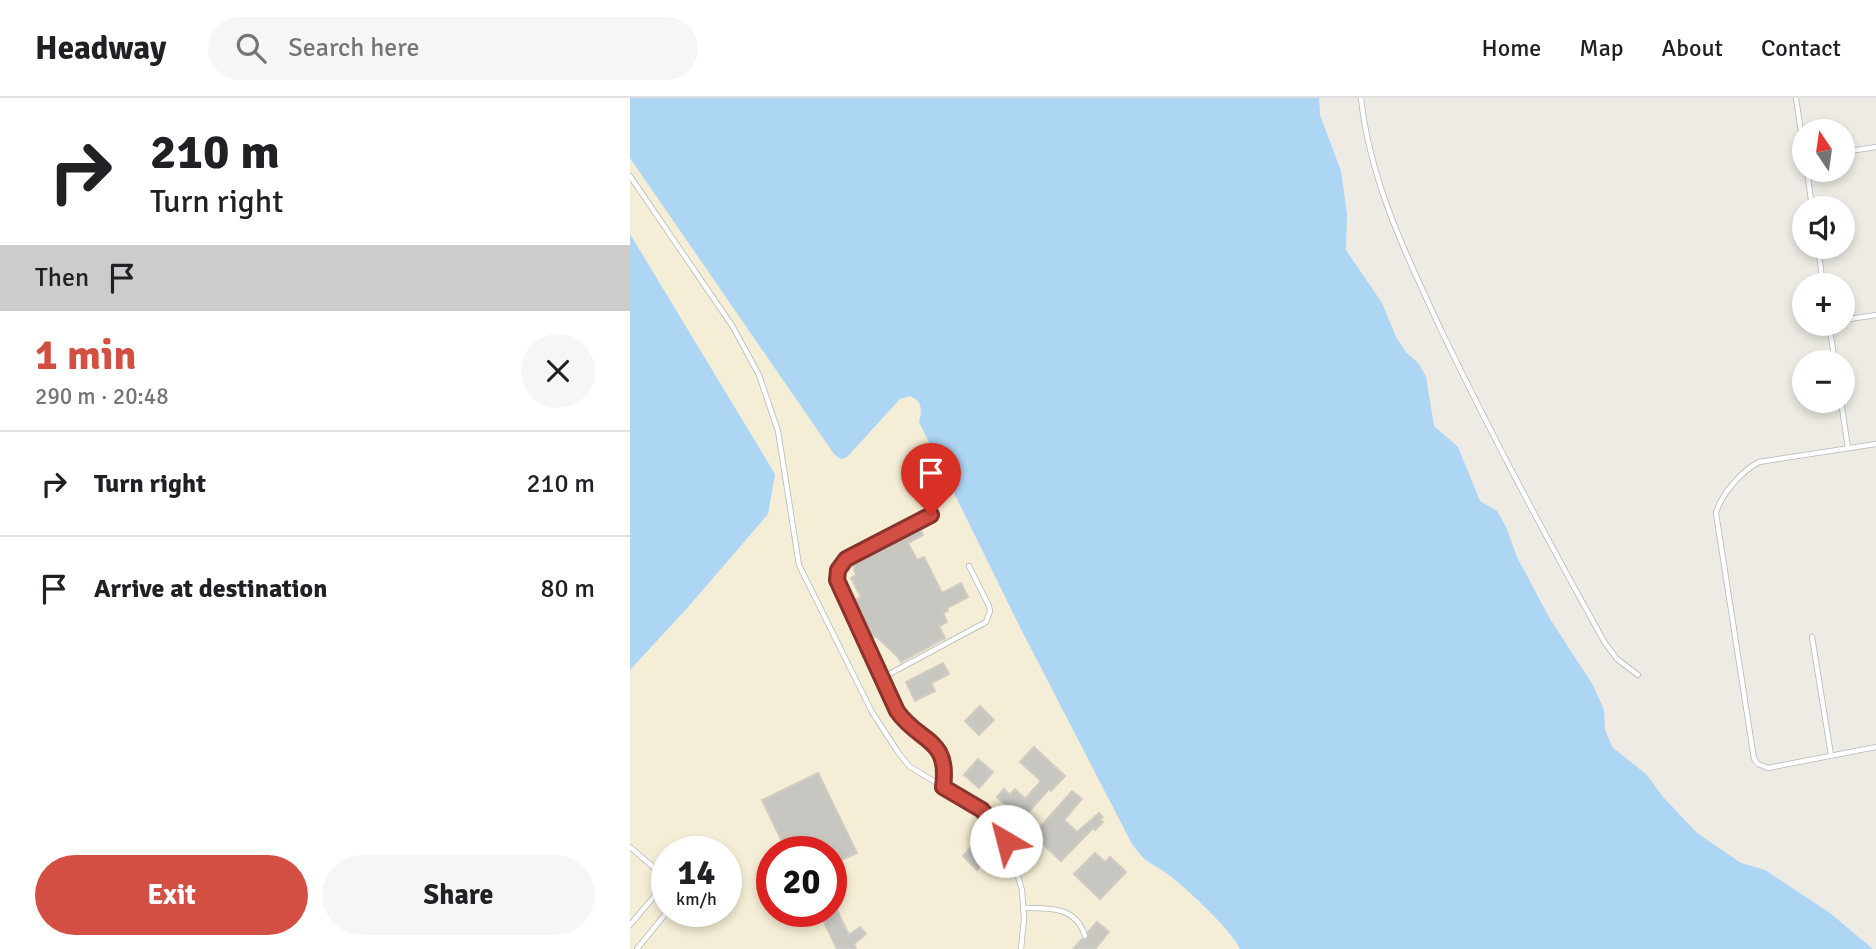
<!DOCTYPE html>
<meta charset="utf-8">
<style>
:root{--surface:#fff;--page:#f6f6f6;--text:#202124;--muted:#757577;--line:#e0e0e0;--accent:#d34f44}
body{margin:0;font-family:Signika,sans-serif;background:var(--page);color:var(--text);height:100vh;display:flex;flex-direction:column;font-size:26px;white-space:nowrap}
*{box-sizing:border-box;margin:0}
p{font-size:23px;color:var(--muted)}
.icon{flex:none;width:38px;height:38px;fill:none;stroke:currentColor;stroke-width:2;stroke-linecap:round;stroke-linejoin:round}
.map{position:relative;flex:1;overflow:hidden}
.drawer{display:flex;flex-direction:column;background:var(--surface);width:630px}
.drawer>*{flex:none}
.banner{background:#fff;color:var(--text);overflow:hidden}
.needle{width:46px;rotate:347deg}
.buttons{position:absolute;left:1162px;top:21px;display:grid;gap:14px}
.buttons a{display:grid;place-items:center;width:63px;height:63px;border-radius:50%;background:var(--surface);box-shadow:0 4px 10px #0003;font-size:35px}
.speed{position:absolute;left:21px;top:738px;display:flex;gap:14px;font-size:35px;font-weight:700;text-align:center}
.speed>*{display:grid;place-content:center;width:91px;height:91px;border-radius:50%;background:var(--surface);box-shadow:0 4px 10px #0003;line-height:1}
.speed small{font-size:18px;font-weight:400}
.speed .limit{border:10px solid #d22;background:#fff;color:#111}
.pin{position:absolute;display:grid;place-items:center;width:60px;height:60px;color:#fff;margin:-72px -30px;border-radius:50% 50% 50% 0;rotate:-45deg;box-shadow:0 0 7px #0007}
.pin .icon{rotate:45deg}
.me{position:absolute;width:77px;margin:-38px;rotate:323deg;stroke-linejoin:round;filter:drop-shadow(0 0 5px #0008)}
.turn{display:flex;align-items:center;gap:24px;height:147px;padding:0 35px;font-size:32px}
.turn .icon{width:91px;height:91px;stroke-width:2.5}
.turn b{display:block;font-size:49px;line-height:60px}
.then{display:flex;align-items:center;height:66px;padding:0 35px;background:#0003;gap:14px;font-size:26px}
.round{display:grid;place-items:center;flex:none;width:74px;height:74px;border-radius:37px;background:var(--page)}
.headline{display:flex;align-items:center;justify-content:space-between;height:119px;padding:0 35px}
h1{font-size:42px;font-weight:800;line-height:52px;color:var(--accent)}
.cta{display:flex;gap:14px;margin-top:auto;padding:14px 35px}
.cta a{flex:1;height:80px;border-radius:42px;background:var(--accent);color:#fff;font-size:28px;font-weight:800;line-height:80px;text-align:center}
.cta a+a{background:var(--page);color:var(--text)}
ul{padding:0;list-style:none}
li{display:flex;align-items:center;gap:21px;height:105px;padding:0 35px;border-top:2px solid var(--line)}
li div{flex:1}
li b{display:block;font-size:26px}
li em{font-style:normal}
header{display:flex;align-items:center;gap:42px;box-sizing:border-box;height:98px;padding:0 35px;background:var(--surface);border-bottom:2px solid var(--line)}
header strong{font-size:33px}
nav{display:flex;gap:38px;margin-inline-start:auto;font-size:24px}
.search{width:490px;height:63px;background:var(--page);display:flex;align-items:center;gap:18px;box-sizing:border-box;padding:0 24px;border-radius:38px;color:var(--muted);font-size:26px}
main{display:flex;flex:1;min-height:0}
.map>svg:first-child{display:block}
.sand{fill:#f5eed6;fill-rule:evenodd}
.water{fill:#add5f4}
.building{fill:#c8c6c1;stroke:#d1ccc3;stroke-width:2}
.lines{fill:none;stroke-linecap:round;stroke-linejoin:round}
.service-casing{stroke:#b4b6b9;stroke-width:6}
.service{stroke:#fff;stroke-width:4.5}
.route-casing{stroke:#89332c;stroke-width:18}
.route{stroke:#d34f44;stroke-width:12}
</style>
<header>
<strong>Headway</strong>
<div class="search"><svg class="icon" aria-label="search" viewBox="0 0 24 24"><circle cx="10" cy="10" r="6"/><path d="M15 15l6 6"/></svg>Search here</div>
<nav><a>Home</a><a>Map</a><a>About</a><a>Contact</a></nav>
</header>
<main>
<section class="drawer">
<div class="banner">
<div class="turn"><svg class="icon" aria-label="right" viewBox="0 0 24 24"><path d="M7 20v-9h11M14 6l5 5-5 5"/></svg><div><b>210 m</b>Turn right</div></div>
<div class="then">Then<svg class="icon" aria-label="arrive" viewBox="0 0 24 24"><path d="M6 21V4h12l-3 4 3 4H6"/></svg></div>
</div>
<div class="headline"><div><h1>1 min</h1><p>290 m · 20:48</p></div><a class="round"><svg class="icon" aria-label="close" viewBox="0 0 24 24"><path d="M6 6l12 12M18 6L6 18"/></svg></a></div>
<ul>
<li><svg class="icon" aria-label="right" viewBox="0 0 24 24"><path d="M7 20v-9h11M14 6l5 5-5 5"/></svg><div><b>Turn right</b></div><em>210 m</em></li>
<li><svg class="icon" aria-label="arrive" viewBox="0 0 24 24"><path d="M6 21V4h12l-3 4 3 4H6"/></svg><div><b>Arrive at destination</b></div><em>80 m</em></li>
</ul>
<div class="cta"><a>Exit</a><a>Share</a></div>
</section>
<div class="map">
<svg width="1246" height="851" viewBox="0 0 1246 851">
<rect width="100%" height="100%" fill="#edebe4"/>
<path class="sand" d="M0,60L204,356L211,361L217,359L270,301L280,298C293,304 292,312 290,324L391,531L514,763C541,777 599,823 610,851H0V572L59,508L138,416L145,376L0,136ZM37,754H96V814H37ZM142,754H201V814H142Z"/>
<g class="water">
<path d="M0,0H689L690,17L711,73L717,116L716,152L752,205L766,239L776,254L789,266L796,279L804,328L828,349L850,403L867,413L876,429L887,459L920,521L963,587L974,612L975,631L982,649L1017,677L1033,699L1067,735L1111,765L1135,772L1200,815L1243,851H610C603,833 552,786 535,774C517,762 516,765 502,746L391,531L289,324C292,312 293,304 280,298L270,301L217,359L211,361L204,356L0,60Z"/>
<path d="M0,136L145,376L138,416L59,508L0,572Z"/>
</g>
<g class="building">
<path d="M289,429L293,437L278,445L287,462L294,459L312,495L331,485L338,499L317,510L318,513L313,515L317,524L309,528L315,540L271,564L267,558L246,538L240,541L231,524L222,503L231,499L221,480L226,477L222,464Z"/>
<path d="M313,565L319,576L301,585L305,593L285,603L276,584Z"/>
<path d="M350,608L364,622L349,637L335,623Z"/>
<path d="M404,649L435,678L421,693L419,691L382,733L373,725L380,717L373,711L376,708L367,699L374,691L380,697L385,691L395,701L411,683L390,664Z"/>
<path d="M348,661L363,674L349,690L334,677Z"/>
<path d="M188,675L227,755L201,767V754H157L132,702Z"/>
<path d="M442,693L452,701L434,722L447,734L469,715L473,719L470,721L473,724L465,732L463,730L431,763L403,737Z"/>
<path d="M346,744L353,751L358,745L365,752L347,772L333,758Z"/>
<path d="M465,755L475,764L480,759L496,774L470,801L444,776Z"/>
<path d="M201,800L219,837L230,829L236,836L224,846L226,851H207L189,814H201Z"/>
<path d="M467,824L479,834L465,851H443L452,841H458V834Z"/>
</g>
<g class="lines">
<defs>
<g id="service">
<path d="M731,0C740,84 777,159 812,234C863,340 918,443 975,545L987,561L1008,577"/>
<path d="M1166,0L1174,55"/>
<path d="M1213,54L1246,49"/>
<path d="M1177,72L1182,110"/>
<path d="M0,78L103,229L129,277L148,333L169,467L242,614L268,654L279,668L352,713L370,733L381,754L392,792L394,821L391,851"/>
<path d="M1188,149L1193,187"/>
<path d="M1213,222L1246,217"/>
<path d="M1199,226L1205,264"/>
<path d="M1211,303L1218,350"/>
<path d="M1246,346L1129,364C1112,373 1091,396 1086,415L1124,661L1128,666L1138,670L1246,649"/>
<path d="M301,417L216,461L208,472L207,482L267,613C289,644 320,639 313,689"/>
<path d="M1182,539L1201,657"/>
<path d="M252,580L356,524L360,513L359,508L339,468"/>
<path d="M0,749L37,781"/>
<path d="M393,810C419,810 446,808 455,838"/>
<path d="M0,827L37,783"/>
<path d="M7,851L37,814"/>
</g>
</defs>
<use href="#service" class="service-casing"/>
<use href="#service" class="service"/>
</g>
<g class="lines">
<defs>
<path id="route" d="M301,417L216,461L208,472L207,482L267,613C289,645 320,639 313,689L352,712L376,743"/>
</defs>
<use href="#route" class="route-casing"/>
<use href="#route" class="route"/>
</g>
</svg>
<div class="buttons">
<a><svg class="needle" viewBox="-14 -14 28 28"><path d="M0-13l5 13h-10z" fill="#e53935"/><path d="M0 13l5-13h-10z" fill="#757577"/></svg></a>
<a><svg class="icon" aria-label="sound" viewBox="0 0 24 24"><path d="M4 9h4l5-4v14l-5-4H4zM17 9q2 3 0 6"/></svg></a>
<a>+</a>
<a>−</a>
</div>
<div class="speed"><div>14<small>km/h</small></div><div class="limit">20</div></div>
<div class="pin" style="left:301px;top:417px;background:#d93025"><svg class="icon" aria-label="arrive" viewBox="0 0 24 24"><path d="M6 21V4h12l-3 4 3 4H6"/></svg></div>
<svg class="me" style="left:376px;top:743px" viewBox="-20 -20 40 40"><circle r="19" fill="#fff"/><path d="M0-13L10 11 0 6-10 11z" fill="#d34f44"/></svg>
</div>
</main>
